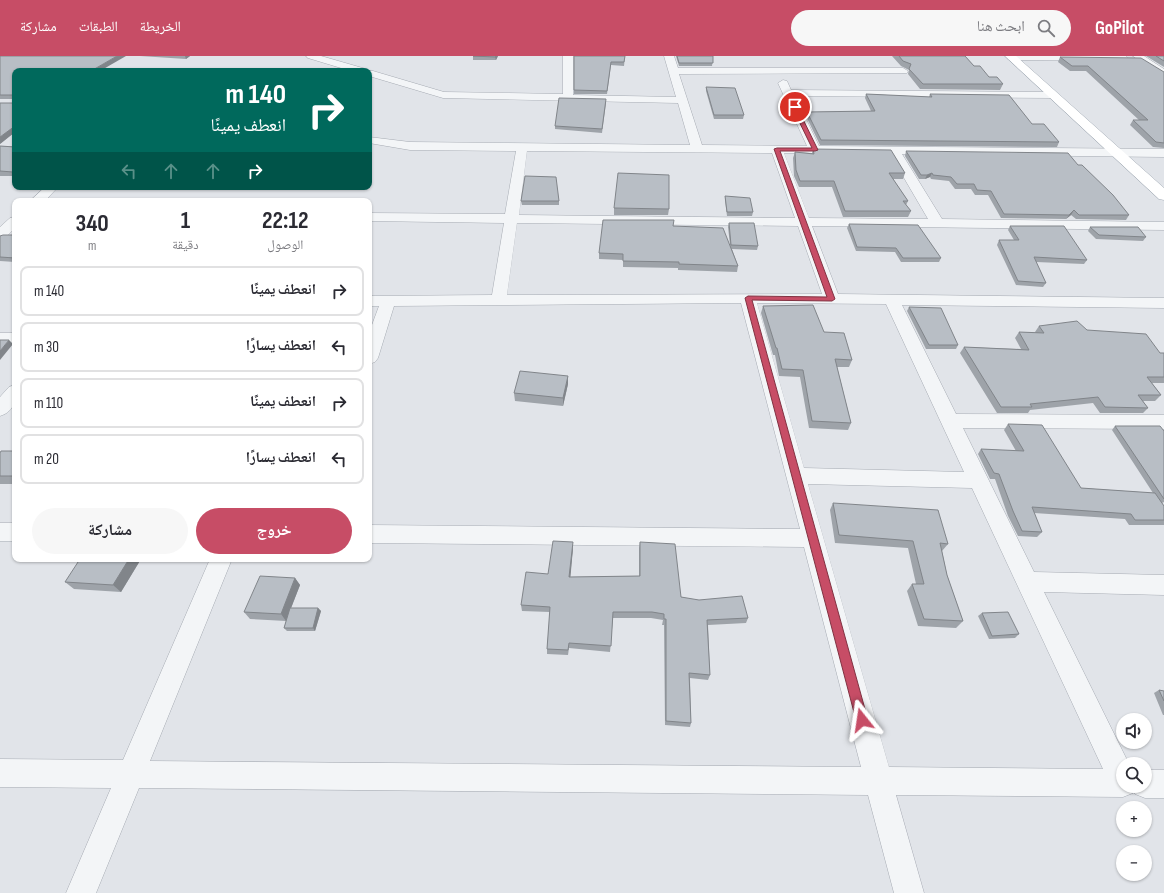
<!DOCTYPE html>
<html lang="ar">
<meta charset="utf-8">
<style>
:root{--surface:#fff;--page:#f7f7f7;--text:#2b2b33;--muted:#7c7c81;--line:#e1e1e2;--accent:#c74d66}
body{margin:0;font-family:"Sofia Sans Condensed","Noto Naskh Arabic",sans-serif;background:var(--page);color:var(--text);direction:rtl;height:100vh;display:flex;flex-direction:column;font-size:15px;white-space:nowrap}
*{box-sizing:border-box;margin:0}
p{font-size:13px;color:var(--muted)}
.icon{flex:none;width:22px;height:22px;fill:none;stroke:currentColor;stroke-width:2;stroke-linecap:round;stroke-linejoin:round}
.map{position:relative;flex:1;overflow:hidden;direction:ltr}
.sheet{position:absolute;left:12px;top:142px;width:360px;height:364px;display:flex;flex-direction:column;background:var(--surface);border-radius:8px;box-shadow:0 1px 3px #0004;direction:rtl}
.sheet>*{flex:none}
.hud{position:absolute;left:12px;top:12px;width:360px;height:122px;border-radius:8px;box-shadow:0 1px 3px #0004;direction:rtl;background:#00695c;color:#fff;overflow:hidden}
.tools{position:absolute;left:1116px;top:657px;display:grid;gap:8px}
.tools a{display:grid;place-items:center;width:36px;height:36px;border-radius:50%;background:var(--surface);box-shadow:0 1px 3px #0004;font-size:20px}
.pin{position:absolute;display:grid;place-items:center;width:34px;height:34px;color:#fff;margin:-17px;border:2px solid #fff;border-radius:50%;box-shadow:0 1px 4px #0007}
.me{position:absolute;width:44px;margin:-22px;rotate:345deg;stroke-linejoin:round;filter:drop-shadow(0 0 3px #0008)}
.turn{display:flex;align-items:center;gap:14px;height:84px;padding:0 20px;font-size:18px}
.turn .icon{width:52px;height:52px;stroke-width:2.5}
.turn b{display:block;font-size:28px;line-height:34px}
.lanes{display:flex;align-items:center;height:38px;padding:0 20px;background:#0003;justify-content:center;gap:20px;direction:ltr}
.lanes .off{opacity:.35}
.eta{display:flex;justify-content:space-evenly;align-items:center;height:68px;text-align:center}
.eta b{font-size:24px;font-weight:700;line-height:28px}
.button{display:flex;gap:8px;margin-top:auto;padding:8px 20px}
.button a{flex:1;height:46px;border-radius:24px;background:var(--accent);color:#fff;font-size:16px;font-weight:700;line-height:46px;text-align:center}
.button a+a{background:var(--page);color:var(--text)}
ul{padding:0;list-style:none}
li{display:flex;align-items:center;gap:12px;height:50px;margin:0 8px 6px;padding:0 12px;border:2px solid var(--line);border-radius:8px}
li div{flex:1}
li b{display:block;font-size:15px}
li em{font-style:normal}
header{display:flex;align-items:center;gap:24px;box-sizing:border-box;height:56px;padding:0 20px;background:var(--accent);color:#fff}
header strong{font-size:19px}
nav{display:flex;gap:22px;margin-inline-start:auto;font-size:14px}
.search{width:280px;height:36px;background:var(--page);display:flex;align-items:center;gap:10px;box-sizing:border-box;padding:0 14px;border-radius:22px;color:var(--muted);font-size:15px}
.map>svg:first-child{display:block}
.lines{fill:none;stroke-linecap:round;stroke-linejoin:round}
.street-casing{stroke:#a6abb3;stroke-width:1}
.primary-casing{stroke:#a1aab4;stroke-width:1}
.street{fill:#f3f5f7;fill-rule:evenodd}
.primary{fill:#fff;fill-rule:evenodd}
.wall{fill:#9ea3a9}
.shaded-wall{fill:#81858a}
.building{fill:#b8bec5;stroke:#81858a}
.route{fill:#c74d66;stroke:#813242}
</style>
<header>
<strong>GoPilot</strong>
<div class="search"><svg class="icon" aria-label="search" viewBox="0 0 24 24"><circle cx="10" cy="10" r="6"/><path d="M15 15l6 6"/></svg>ابحث هنا</div>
<nav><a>الخريطة</a><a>الطبقات</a><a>مشاركة</a></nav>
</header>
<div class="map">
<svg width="1164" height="837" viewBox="0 0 1164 837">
<rect width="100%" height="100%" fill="#e1e4e9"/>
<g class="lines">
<defs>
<g id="street">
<path d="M306,0H321L366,13L367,15H373L444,36L563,38V0H573V39L676,41L664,0H674L678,12H903L908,15L907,17L679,18L702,89L807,90L778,27L783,24L787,25L791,34L1053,36L1058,39L1053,42L795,40L819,90L1164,93V101L902,98L942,163L1164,166V174L812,170L838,238L1164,242V252L902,249L956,358L1164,359V373L963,372L1034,516L1164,519V539L1044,536L1129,708H1123V730H1145V714H1164V742H1145L1135,738L1134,734L1133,737L1123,741L896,739L924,837H894L868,739L139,732L96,837H66L111,732L0,731V703L123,704L210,503H232L150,705L861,711L804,491L369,487V469L800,473L741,247L394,250L378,302L375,306L369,308V277L379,250H369V240L492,239L504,167L369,165V157L505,158L516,95L410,94L369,87V81L410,86L690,89L678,47L443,42L369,20V15H351L308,2ZM527,95L772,97L795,162L519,159ZM784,97L890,98L928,163L809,162ZM517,167L798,170L822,238L507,239ZM757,247L886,248L964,416L804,412ZM808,428L972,432L1103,713L889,711Z"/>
<path d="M1007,0H1126L1128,2L1123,5L1011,4L1008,3Z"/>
<path d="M1133,0H1144L1164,13V21L1160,20Z"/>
<path d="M45,131H58L45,145H30Z"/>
<path d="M15,161V172L5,182L0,183V171L10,162Z"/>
<rect x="0" y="277" width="15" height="10"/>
<path d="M15,329C15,343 16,355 0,360V341L9,331Z"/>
<rect x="0" y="467" width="15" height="18"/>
</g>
<path id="primary" d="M1005,0H1016L1164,132V144L1159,143Z"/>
</defs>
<use href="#street" class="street-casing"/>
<use href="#primary" class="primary-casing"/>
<use href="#street" class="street"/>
<use href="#primary" class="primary"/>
</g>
<g class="wall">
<path d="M0,0L15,15V76L0,88L13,47V43H0Z"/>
<path d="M140,0H190L186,3Z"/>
<path d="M473,0H498L496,4H473Z"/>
<path d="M574,0H625L624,10L611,9L607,38H574Z"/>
<path d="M676,0H713L712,10H679Z"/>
<path d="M892,0H965L974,10L989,21L1003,28L1000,34L920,33L908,18L909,14L901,10Z"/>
<path d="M1146,0H1164V11Z"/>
<path d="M1060,1L1164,16V92L1153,91L1130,69L1133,64H1139L1086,15H1070L1058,6Z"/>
<path d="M706,31L744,59L743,63H714L706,35Z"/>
<path d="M866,38L929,41L930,38L1032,68L1059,86L1057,91L820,89L806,60L807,56L871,55L865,42Z"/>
<path d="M606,47L602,77L555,73V70Z"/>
<path d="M0,90L15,91V120H0Z"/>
<path d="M813,93L905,117L903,123H893L908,145L906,149L911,155L908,161H843L832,131H799L794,120L793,102L795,96L812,97Z"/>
<path d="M906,95L1078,109L1129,159L1126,164L1076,163L1071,159L1066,163L1001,162L988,139H975L971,133H955L949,125L931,123L930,121L925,123H919L905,100Z"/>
<path d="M725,140L753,156L752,160H727L725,144Z"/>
<path d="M521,145H559V149H522Z"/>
<path d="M614,152L669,153L668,159H614Z"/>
<path d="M729,167L758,190L757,194L732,193L738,210L737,216L678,214V212L623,211V204L599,203V197L673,170L730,189L728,171Z"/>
<path d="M849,168L941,202L939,206H901L895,196L856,195L847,172Z"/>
<path d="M1010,170L1087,204L1084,208L1036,206L1046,227L1043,231L1016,229L997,189L999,184H1014L1008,174Z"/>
<path d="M1090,171L1146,181L1143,185L1096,183L1088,175Z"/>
<path d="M15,179V206L0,205V180Z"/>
<path d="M763,250L824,276L852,304L849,311H837L851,367L848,374L809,372L800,321L779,320L775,299H773L761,257Z"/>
<path d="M909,251L958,289L956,293H926L907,255Z"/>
<path d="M1039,270L1087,274L1160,297H1164V327H1152L1161,339L1155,345H1143L1148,352L1143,357H1100L1093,347L1030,354L1028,357H997L960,297L964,291L1021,293L1015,282L1019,276L1036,277L1035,276Z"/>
<path d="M568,320V328L563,350L515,345L514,337Z"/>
<path d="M1008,368L1081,432L1153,437L1112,374L1115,370L1164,375V446L1162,447L1164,450V469H1129L1125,463L1034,457L1042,476L1037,481L1018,480L1008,460L995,423H990L978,398L981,393L1016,395L1004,374Z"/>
<path d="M15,395V428H0V397Z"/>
<path d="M833,447L948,488L942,495L947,519L963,565L956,572L918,570L907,535L912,528H916L908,492L835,487L830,454Z"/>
<path d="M640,486L681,541L748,562L746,567L708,569L710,619L708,624L690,622L691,667L690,671L665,669L664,569H662L663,564L651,562H613L610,596L569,592L568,599L547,598V593L550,556L522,555L521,549L548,518L573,492L570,521L639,520V492Z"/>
<path d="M141,503L121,536L74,533L65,526Z"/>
<path d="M295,522L300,529L291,552H318L321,555L315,575H287L284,572L286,565L250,563L244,556Z"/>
<path d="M982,557L1019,578L1015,582L989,583L978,560Z"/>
<path d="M1159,634L1164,635V659H1163L1154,637Z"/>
</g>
<g class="shaded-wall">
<path d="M117,0H126L100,15H91Z"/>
<path d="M185,0H190L186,3Z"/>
<path d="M496,0H498L496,4L495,1Z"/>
<path d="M15,70V76L0,88V81Z"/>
<path d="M932,117L930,121L925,123L927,119Z"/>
<path d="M1074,154L1071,159L1066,163L1069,159Z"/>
<path d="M9,284L13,288L0,304V295Z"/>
<path d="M568,320V328L563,350V342Z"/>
<path d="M573,486V492L570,526L569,521Z"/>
<path d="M129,503H141L121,536L113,529Z"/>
<path d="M295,522L300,529L286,565L281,558Z"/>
<path d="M318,552L321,555L315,575L313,572Z"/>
</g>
<g class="building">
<path d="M0,0H117L91,15H15V70L0,81V47H13V39H0Z"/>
<path d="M473,0H496L495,1Z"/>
<path d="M574,0H625L624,6H611L607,35L574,34Z"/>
<path d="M677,0H713V7H679Z"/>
<path d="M899,0H965L974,10H980L989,21H997L1003,28H923L909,13L911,8L903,5Z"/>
<path d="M1156,0H1164V5Z"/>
<path d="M1060,1L1141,2L1164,16V87L1156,86L1133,64H1148L1088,10H1072Z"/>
<path d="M706,31L735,32L744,59H714Z"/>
<path d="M866,38L932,41L930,38L1009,39L1032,68H1044L1059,86L821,84L807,56L875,55Z"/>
<path d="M559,42L606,43L602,73L555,70Z"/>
<path d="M0,90L15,91V115L13,116L0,115Z"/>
<path d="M813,93L891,94L905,117H889L908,145H903L911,155H845L834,125H800L796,114L795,96L814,98Z"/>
<path d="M906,95L1068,97L1078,109H1082L1113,139L1129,159H1079L1074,154L1069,159L1004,158L991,135L977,134L974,128H957L951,121L933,119L932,117L927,119H921Z"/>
<path d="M618,117L669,119V153L614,152Z"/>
<path d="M525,120L556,121L559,145H521Z"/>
<path d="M725,140L750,142L753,156H727Z"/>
<path d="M603,164H674L673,170L723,172L738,210L679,208V206L623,205V198L599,197Z"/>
<path d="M729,167H754L758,190L731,189Z"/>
<path d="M849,168L918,169L941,202H903L896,192L857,191Z"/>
<path d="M1010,170H1064L1087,204L1034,201L1046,227L1018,225L999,184H1019Z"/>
<path d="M1090,171H1138L1146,181L1099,179Z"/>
<path d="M3,179H15V202L0,201V180Z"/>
<path d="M813,249L824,276L844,277L852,304L835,303L851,367L812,365L803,314L782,313L777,292H776L763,250Z"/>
<path d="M909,251L941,252L958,289H929Z"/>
<path d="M1077,265L1087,274L1146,278L1160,297H1164V321H1147L1161,339H1138L1148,352L1105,351L1098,341L1030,348L1032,351H1001L964,291L1029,294L1019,276L1044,277L1039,270Z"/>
<path d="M0,284H9L0,295Z"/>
<path d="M520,315L568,320L563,342L514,337Z"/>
<path d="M1008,368L1042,369L1081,432L1155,437L1164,450V464H1135L1131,458L1032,451L1042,476L1022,475L1013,455L999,418L994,417L981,393L1024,395Z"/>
<path d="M1115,370H1160L1164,375V443Z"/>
<path d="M1,395H15V420H0V397Z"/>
<path d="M833,447L938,454L948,488L940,487L947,519L963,565L924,563L912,528H924L913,485L839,479Z"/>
<path d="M553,485L573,486L569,521L640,520V486L675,488L681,541L699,544L742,540L748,562L707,564L710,619L689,617L691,667L666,665V563H664V558L652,556H613L611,590L569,587L568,594L547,593L550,551L521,549L526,516L548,518Z"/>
<path d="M80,503H129L113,529L65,526Z"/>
<path d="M260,520L295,522L281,558L244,556Z"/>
<path d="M290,552H318L313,572H284Z"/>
<path d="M1008,556L1019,578L992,580L982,557Z"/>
<path d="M1159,634L1164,635V645Z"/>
</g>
<path class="route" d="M795,50L797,51L818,94L815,95H780L835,243L832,245L752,244L868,664L866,668L862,670L858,668L856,664L745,242L748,240L827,241L774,93L777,92H812L792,51Z"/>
</svg>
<div class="tools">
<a><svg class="icon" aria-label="sound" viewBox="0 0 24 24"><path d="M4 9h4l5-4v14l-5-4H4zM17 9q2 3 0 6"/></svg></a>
<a><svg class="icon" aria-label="search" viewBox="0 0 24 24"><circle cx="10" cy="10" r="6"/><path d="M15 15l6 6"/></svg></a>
<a>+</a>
<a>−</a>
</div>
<div class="pin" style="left:795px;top:51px;background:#d93025"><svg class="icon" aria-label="arrive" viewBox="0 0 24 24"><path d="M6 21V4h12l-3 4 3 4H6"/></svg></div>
<svg class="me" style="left:862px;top:664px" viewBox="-20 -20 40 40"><path d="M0-17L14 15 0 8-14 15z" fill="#c74d66" stroke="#fff" stroke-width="4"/></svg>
<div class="hud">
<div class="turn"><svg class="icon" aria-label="right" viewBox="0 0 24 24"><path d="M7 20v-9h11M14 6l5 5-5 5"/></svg><div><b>140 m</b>انعطف يمينًا</div></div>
<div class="lanes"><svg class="icon off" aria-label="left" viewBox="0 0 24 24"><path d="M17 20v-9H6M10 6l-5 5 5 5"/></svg><svg class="icon off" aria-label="ahead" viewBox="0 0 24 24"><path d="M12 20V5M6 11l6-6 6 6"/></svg><svg class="icon off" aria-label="ahead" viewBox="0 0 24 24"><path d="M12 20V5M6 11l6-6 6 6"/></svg><svg class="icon" aria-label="right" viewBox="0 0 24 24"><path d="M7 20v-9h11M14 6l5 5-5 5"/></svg></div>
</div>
<section class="sheet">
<div class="eta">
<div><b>22:12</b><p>الوصول</p></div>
<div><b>1</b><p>دقيقة</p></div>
<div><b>340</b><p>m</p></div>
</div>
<ul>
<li><svg class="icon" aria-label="right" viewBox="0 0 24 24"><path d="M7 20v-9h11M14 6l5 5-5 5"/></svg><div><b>انعطف يمينًا</b></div><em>140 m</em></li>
<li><svg class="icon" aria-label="left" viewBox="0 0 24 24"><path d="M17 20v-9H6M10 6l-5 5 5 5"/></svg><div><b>انعطف يسارًا</b></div><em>30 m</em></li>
<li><svg class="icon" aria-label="right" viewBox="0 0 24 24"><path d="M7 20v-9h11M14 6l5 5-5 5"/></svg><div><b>انعطف يمينًا</b></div><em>110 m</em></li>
<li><svg class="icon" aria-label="left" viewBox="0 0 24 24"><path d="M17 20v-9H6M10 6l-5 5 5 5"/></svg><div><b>انعطف يسارًا</b></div><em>20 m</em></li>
</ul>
<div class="button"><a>خروج</a><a>مشاركة</a></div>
</section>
</div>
